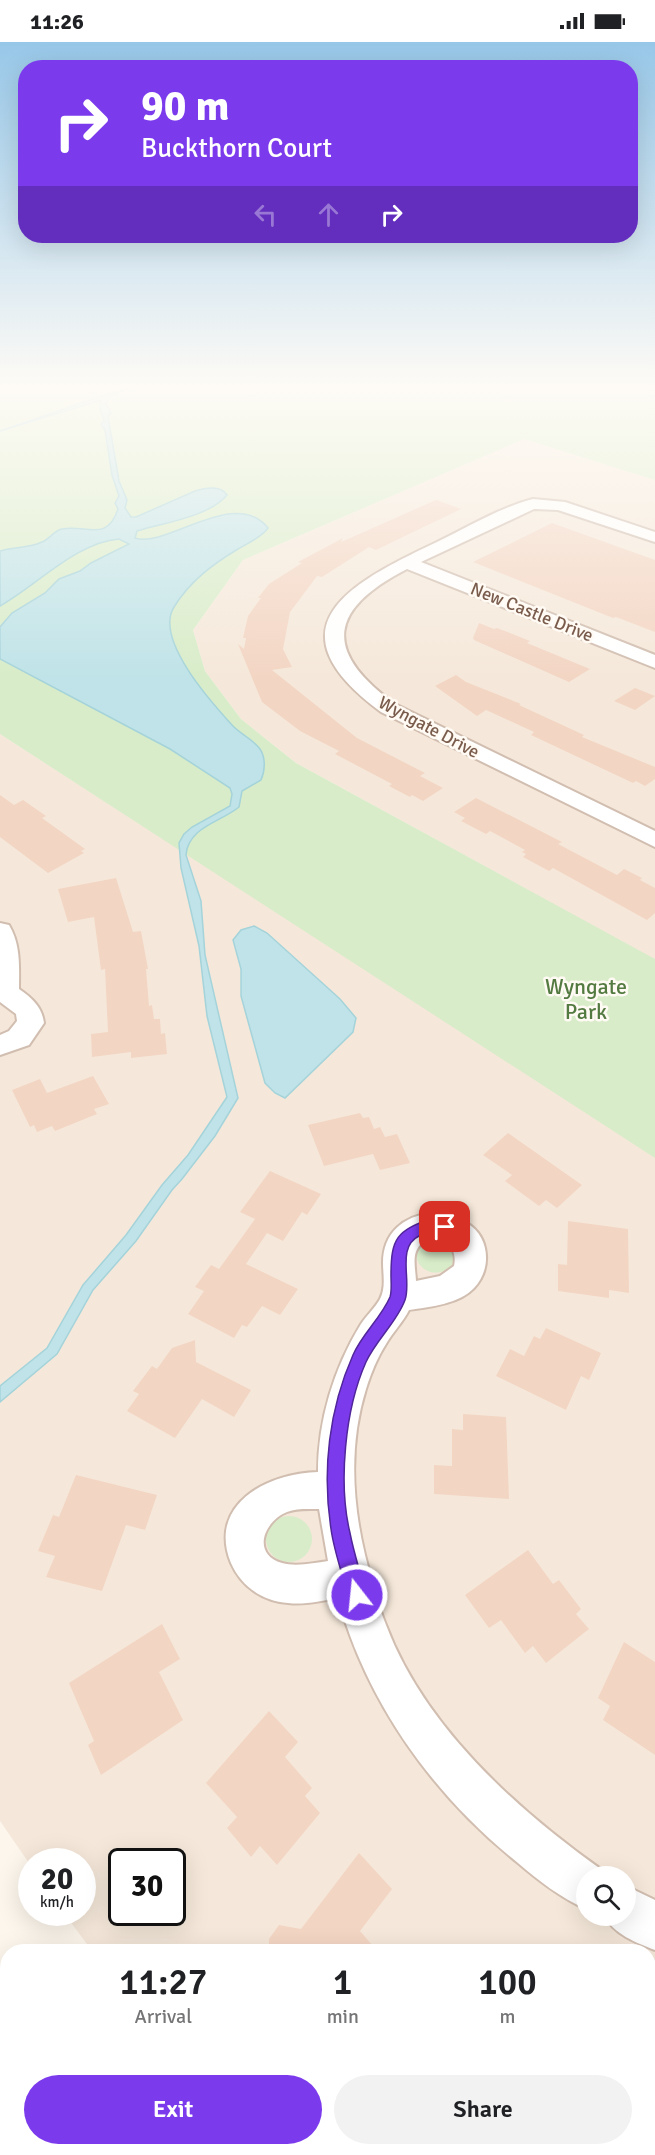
<!DOCTYPE html>
<style>
:root{--surface:#fff;--page:#f2f2f2;--text:#202124;--muted:#757577;--accent:#7c3aed}
body{margin:0;font-family:Signika,sans-serif;background:var(--page);color:var(--text);height:100vh;display:flex;flex-direction:column;font-size:22px;white-space:nowrap}
*{box-sizing:border-box;margin:0}
p{font-size:20px;color:var(--muted)}
.icon{flex:none;width:33px;height:33px;fill:none;stroke:currentColor;stroke-width:2;stroke-linecap:round;stroke-linejoin:round}
.map{position:relative;flex:1;overflow:hidden}
.drawer{position:absolute;left:0px;top:1902px;width:656px;height:212px;display:flex;flex-direction:column;background:var(--surface);border-radius:24px 24px 0 0;box-shadow:0 6px 24px #0002}
.drawer>*{flex:none}
.guide{position:absolute;left:18px;top:18px;width:620px;height:183px;border-radius:24px;box-shadow:0 6px 24px #0002;background:#7c3aed;color:#fff;overflow:hidden}
.controls{position:absolute;left:576px;top:1824px;display:grid;gap:12px}
.controls a{display:grid;place-items:center;width:60px;height:60px;border-radius:50%;background:var(--surface);box-shadow:0 6px 24px #0002;font-size:30px}
.speed{position:absolute;left:18px;top:1806px;display:flex;gap:12px;font-size:30px;font-weight:700;text-align:center}
.speed>*{display:grid;place-content:center;width:78px;height:78px;border-radius:50%;background:var(--surface);box-shadow:0 6px 24px #0002;line-height:1}
.speed small{font-size:15px;font-weight:400}
.speed .limit{border:3px solid #111;border-radius:9px;background:#fff;color:#111}
.pin{position:absolute;display:grid;place-items:center;width:51px;height:51px;color:#fff;margin:-26px;border-radius:12px;box-shadow:0 3px 9px #0006}
.me{position:absolute;width:66px;margin:-33px;rotate:344deg;stroke-linejoin:round;filter:drop-shadow(0 0 4px #0008)}
.turn{display:flex;align-items:center;gap:21px;height:126px;padding:0 24px;font-size:27px}
.turn .icon{width:78px;height:78px;stroke-width:2.5}
.turn b{display:block;font-size:42px;line-height:51px}
.lanes{display:flex;align-items:center;height:57px;padding:0 24px;background:#0003;justify-content:center;gap:30px;direction:ltr}
.lanes .off{opacity:.35}
.eta{display:flex;justify-content:space-evenly;align-items:center;height:102px;text-align:center}
.eta b{font-size:36px;font-weight:600;line-height:42px}
.cta{display:flex;gap:12px;margin-top:auto;padding:12px 24px}
.cta a{flex:1;height:69px;border-radius:36px;background:var(--accent);color:#fff;font-size:24px;font-weight:600;line-height:69px;text-align:center}
.cta a+a{background:var(--page);color:var(--text)}
.status{display:flex;justify-content:space-between;align-items:center;height:42px;padding:0 30px;background:var(--surface);direction:ltr}
.status svg{height:16px;fill:currentColor}
.map>svg:first-child{display:block}
.residential{fill:#f5e8da;fill-rule:evenodd}
.green{fill:#d8ecc9}
.water{fill:#bfe3e8;stroke:#a5d3da;stroke-width:1.5}
.building{fill:#f3d5c3}
.lines{fill:none;stroke-linecap:round;stroke-linejoin:round}
.minor-casing{stroke:#d1beb0;stroke-width:4}
.minor{fill:#fff;fill-rule:evenodd}
.route{fill:#7c3aed;stroke:#51269a;stroke-width:1.5}
.labels{text-anchor:middle;stroke-width:5;stroke-linejoin:round;paint-order:stroke}
.far-street-label{font-size:18px;fill:#7a5c4d;stroke:#fffaf3}
.park-label{font-size:22px;fill:#537a41;stroke:#fffaf3}
</style>
<div class="status"><b>11:26</b><svg viewBox="0 0 49 12"><path d="M0 12V9h3v3zM5 12V6h3v6zM10 12V3h3v9zM15 12V0h3v12zM26 1h20v11H26zM47 4h2v5h-2z"/></svg></div>
<div class="map">
<svg width="655" height="2113" viewBox="0 0 655 2113">
<rect width="100%" height="100%" fill="#fdf6ec"/>
<path class="residential" d="M524,397L655,438V2113H234L229,2106H648V1910L92,1909L64,1871L82,1870V1820H32L31,1824L0,1779V692L581,1066L530,849L296,721L241,677L205,629L193,588L243,518ZM122,1820H172V1870H122ZM586,1834H626V1874H586Z"/>
<g class="green">
<path d="M0,342H655V438L524,397L243,518L193,588L205,629L241,677L296,721L655,917V1116L0,692Z"/>
<path d="M435,1198L443,1200L454,1211L452,1223C427,1248 396,1204 435,1198Z"/>
<circle cx="289" cy="1497" r="23"/>
</g>
<g class="water">
<path d="M143,342H149C136,346 109,349 106,362L111,371L108,375L119,439L127,458L125,466L131,475H136L195,449C205,446 221,443 227,453C209,475 162,481 137,489L135,496C166,507 235,444 268,486C262,495 248,501 238,507C213,522 190,539 174,565C154,597 211,660 232,683C240,692 253,697 260,707C266,716 265,729 261,738L242,749L239,765C221,780 188,785 186,813L201,859L205,913L238,1056L215,1094L182,1137L172,1148L136,1199L93,1248L57,1312L0,1360V1344L47,1306L83,1243L126,1193L162,1143L188,1113L227,1055L207,974L199,904L181,826L179,801L184,792L192,785L230,764L232,752L230,746L170,707L0,617V585L12,571L45,551L59,537L80,529L91,521L129,502L119,497C77,500 36,544 0,564V509C13,505 30,506 42,500C50,497 53,489 62,487C86,482 107,501 118,467L115,461L119,454L112,433L105,388L101,382L104,379L100,366L101,358L0,389L105,353Z"/>
<path d="M254,884L267,891L340,957L356,976L353,990L285,1056L275,1051L265,1041L241,954V927L233,898L241,888Z"/>
</g>
<g class="building">
<path d="M436,458L461,467L376,508L369,505L322,535L317,534L290,570L283,607L292,625L272,628L357,696L425,731L420,734L443,746L423,759L412,753L410,755L389,744L392,742L335,712L339,709L300,689L262,660L238,602L244,607L246,596H243L248,574L261,556H258L269,542L302,521L298,520L343,496L341,500Z"/>
<path d="M552,481L655,518V590L616,575L613,576L473,520Z"/>
<path d="M479,581L494,587L497,586L530,599L527,601L590,627L569,640L474,598L473,596Z"/>
<path d="M456,633L466,640L521,662L519,663L584,693L582,695L655,725V737L645,744L636,739L633,741L531,693L534,690L486,668L477,674L435,644Z"/>
<path d="M635,646L655,654L635,668L614,659Z"/>
<path d="M0,753L14,763L23,758L46,774L42,776L85,807L81,809L84,811L48,831L0,795Z"/>
<path d="M476,756L562,800L558,802L617,833L624,827L642,836L640,838L655,846V871L647,878L553,826L549,829L523,815L526,812L522,810L525,808L490,789L486,792L461,779L465,776L454,770Z"/>
<path d="M116,836L133,890L141,889L148,927H146L149,964L152,963L154,977H160L161,992L165,991L167,1012L131,1016V1010L92,1015L91,992L108,990L105,927L101,928L94,875L68,880L58,847Z"/>
<path d="M93,1034L109,1062L94,1067L97,1072L55,1089L52,1084L37,1090L34,1083L30,1085L12,1048L40,1037L47,1051Z"/>
<path d="M360,1071L363,1076L369,1075L374,1087L380,1085L385,1095L397,1092L410,1121L380,1128L373,1112L324,1124L308,1083Z"/>
<path d="M508,1091L582,1143L557,1166L546,1158L539,1164L505,1139L512,1133L483,1113Z"/>
<path d="M270,1129L321,1152L307,1173L302,1170L283,1199L267,1191L246,1222L298,1247L280,1273L262,1264L247,1285L242,1283L234,1296L188,1272L204,1249L195,1245L211,1223L219,1227L255,1177L240,1170Z"/>
<path d="M568,1179L628,1187L629,1251L609,1248V1256L558,1249V1222L567,1223Z"/>
<path d="M546,1286L601,1311L589,1338L581,1334L566,1368L496,1334L510,1307L524,1314L534,1294L540,1297Z"/>
<path d="M195,1298L196,1320L251,1348L234,1375L202,1357L175,1396L127,1369L139,1352L133,1349L152,1324L157,1327L172,1306Z"/>
<path d="M463,1372L506,1375L509,1457L434,1452V1423L452,1424V1387L463,1388Z"/>
<path d="M76,1433L157,1453L145,1488L126,1483L102,1549L46,1535L55,1514L38,1509L53,1473L59,1475Z"/>
<path d="M528,1508L553,1542L559,1538L581,1567L576,1572L589,1587L546,1621L533,1604L525,1611L501,1578L489,1586L465,1553Z"/>
<path d="M162,1582L180,1617L159,1630L183,1678L101,1733L88,1703L94,1699L69,1641Z"/>
<path d="M624,1600L655,1620V1713L603,1678L610,1664L598,1656Z"/>
<path d="M269,1669L298,1700L285,1715L312,1746L305,1754L320,1771L277,1823L260,1804L251,1815L227,1786L237,1775L206,1741Z"/>
<path d="M359,1811L392,1847L360,1889L378,1910H269V1897L279,1883L301,1887Z"/>
</g>
<g class="lines">
<defs>
<g id="minor">
<path d="M533,457L565,460L655,490V500L558,468L534,467L421,520L655,613V626L407,527C329,567 322,609 395,662L655,789V805L381,670C266,585 350,541 437,500C468,485 499,466 533,457Z"/>
<path d="M0,881L9,883C21,903 19,925 19,947C32,956 42,965 44,981L29,1003L0,1013V993L9,989L17,979L16,972L0,960Z"/>
<path d="M432,1171C444,1172 457,1175 467,1181C490,1195 492,1227 474,1246C459,1262 430,1265 409,1268C403,1280 393,1290 386,1302C377,1316 371,1331 366,1347C349,1401 352,1459 365,1513C371,1536 377,1561 386,1583C424,1684 516,1767 602,1828L605,1834H586V1867C561,1856 539,1839 518,1821C433,1753 367,1661 338,1556C321,1559 304,1563 288,1561C262,1559 241,1544 231,1521C207,1462 268,1431 318,1430C318,1378 334,1326 361,1282C367,1273 375,1266 380,1257C386,1246 383,1232 383,1221C383,1191 403,1174 432,1171ZM427,1197C445,1196 458,1205 454,1224L440,1234L416,1239C415,1221 410,1208 427,1197ZM319,1467L328,1519C314,1521 296,1525 282,1521C251,1512 264,1479 287,1470C296,1466 309,1467 319,1467Z"/>
<path d="M626,1844L655,1858V1908C637,1901 613,1892 605,1874H626Z"/>
</g>
</defs>
<use href="#minor" class="minor-casing"/>
<use href="#minor" class="minor"/>
</g>
<linearGradient id="sky" x2="0" y2="1"><stop stop-color="#97c7e8"/><stop offset="0.54" stop-color="#fefbf6"/><stop offset="1" stop-color="#fefbf6" stop-opacity="0"/></linearGradient>
<rect width="655" height="638" fill="url(#sky)"/>
<path class="route" d="M430,1177L450,1181L452,1185L450,1190C440,1193 430,1189 419,1194C396,1205 412,1239 405,1258C397,1280 376,1298 366,1320C345,1367 338,1441 350,1491C354,1512 361,1532 366,1553L364,1560L357,1562L350,1560L348,1553C342,1531 334,1509 331,1487C322,1428 329,1367 353,1313C362,1292 381,1276 390,1255C392,1249 391,1240 391,1233C391,1196 397,1189 430,1177Z"/>
<g class="labels">
<g class="far-street-label">
<text transform="translate(532 570) rotate(22)" y="6">New Castle Drive</text>
<text transform="translate(429 685) rotate(28)" y="6">Wyngate Drive</text>
</g>
<g class="park-label">
<text x="586" y="952">Wyngate<tspan x="586" dy="25">Park</tspan></text>
</g>
</g>
</svg>
<div class="controls">
<a><svg class="icon" aria-label="search" viewBox="0 0 24 24"><circle cx="10" cy="10" r="6"/><path d="M15 15l6 6"/></svg></a>
</div>
<div class="speed"><div>20<small>km/h</small></div><div class="limit">30</div></div>
<div class="pin" style="left:445px;top:1185px;background:#d93025"><svg class="icon" aria-label="arrive" viewBox="0 0 24 24"><path d="M6 21V4h12l-3 4 3 4H6"/></svg></div>
<svg class="me" style="left:357px;top:1553px" viewBox="-20 -20 40 40"><circle r="17" fill="#7c3aed" stroke="#fff" stroke-width="3"/><path d="M0-11L8 9 0 5-8 9z" fill="#fff"/></svg>
<div class="guide">
<div class="turn"><svg class="icon" aria-label="right" viewBox="0 0 24 24"><path d="M7 20v-9h11M14 6l5 5-5 5"/></svg><div><b>90 m</b>Buckthorn Court</div></div>
<div class="lanes"><svg class="icon off" aria-label="left" viewBox="0 0 24 24"><path d="M17 20v-9H6M10 6l-5 5 5 5"/></svg><svg class="icon off" aria-label="ahead" viewBox="0 0 24 24"><path d="M12 20V5M6 11l6-6 6 6"/></svg><svg class="icon" aria-label="right" viewBox="0 0 24 24"><path d="M7 20v-9h11M14 6l5 5-5 5"/></svg></div>
</div>
<section class="drawer">
<div class="eta">
<div><b>11:27</b><p>Arrival</p></div>
<div><b>1</b><p>min</p></div>
<div><b>100</b><p>m</p></div>
</div>
<div class="cta"><a>Exit</a><a>Share</a></div>
</section>
</div>
